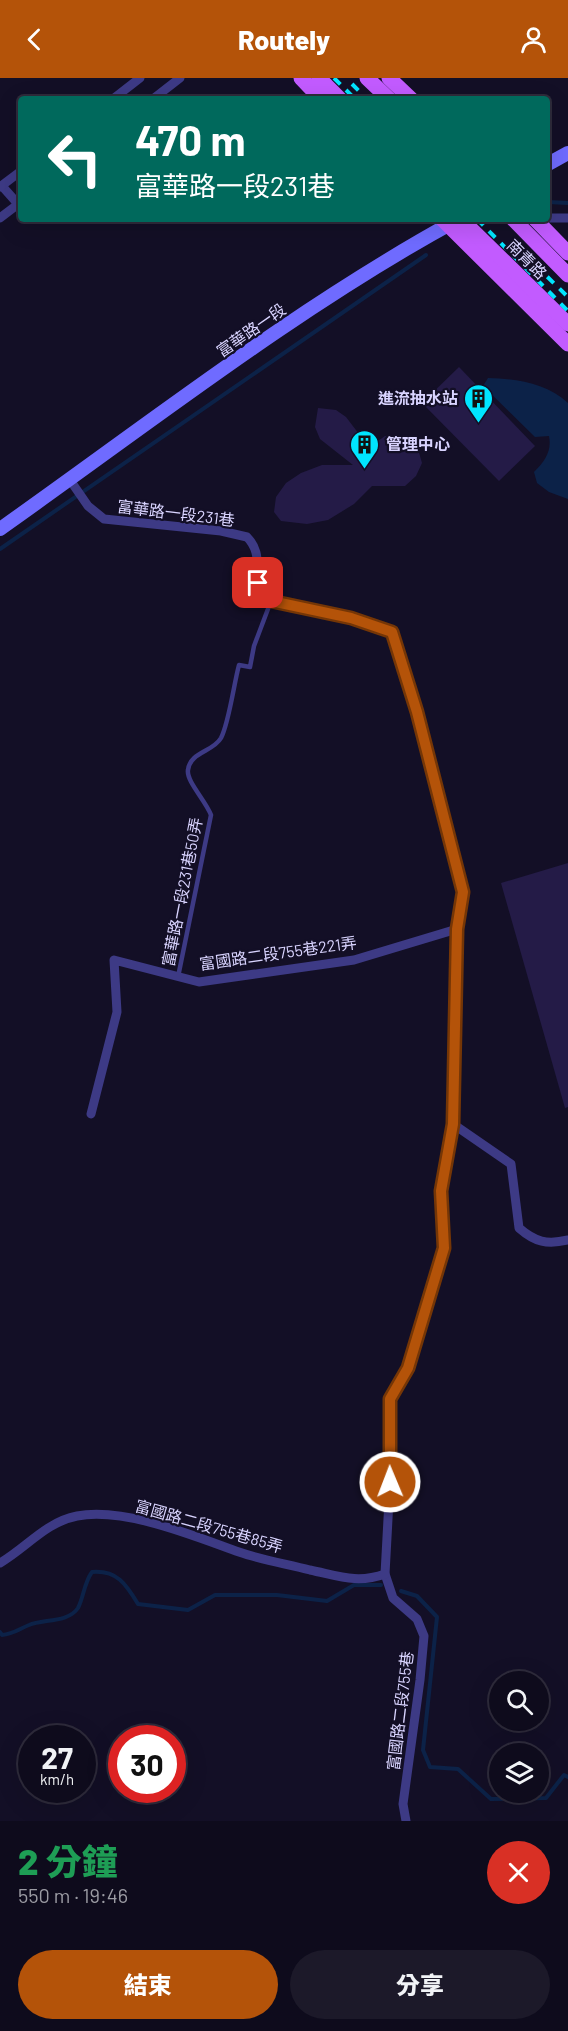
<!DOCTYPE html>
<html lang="zh-TW">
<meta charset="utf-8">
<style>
:root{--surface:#0e0b1c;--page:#1c1929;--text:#f1f3f6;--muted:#9b9ba3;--line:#2e2b3b;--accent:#b45309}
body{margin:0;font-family:Barlow,"Noto Sans TC",sans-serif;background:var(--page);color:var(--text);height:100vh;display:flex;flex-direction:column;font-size:22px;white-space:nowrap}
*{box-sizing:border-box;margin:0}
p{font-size:20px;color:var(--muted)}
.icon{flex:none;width:33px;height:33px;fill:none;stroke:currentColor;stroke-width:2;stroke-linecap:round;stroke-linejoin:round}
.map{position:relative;height:1743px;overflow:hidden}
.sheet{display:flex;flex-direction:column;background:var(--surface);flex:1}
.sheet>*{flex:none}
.hud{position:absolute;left:18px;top:18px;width:532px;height:126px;border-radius:6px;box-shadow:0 6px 24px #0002,0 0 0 2px var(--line);background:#00695c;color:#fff;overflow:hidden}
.tools{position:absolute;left:489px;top:1593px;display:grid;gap:12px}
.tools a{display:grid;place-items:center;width:60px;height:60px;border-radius:50%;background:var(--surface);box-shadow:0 6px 24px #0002,0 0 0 2px var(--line);font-size:30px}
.speed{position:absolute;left:18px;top:1647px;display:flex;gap:12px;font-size:30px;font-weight:700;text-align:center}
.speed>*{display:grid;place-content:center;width:78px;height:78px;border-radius:50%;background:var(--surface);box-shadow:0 6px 24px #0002,0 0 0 2px var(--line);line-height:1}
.speed small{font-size:15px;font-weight:400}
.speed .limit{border:9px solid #d22;background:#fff;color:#111}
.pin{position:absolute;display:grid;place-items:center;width:51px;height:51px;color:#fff;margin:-26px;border-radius:12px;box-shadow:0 3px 9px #0006}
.me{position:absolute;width:66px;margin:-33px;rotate:359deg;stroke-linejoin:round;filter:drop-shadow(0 0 4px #0008)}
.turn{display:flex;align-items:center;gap:21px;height:126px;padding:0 18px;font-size:27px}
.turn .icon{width:78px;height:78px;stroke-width:2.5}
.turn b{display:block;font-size:42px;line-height:51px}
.round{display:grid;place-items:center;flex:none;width:63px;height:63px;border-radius:32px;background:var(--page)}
.headline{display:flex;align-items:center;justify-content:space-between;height:102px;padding:0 18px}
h1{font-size:36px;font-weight:800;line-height:45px;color:#1e9e55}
.cta{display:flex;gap:12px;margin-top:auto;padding:12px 18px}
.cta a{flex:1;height:69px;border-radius:36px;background:var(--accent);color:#fff;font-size:24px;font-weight:800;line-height:69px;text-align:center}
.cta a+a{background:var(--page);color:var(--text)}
header{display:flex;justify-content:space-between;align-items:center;height:78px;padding:0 18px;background:var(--accent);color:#fff;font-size:27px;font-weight:800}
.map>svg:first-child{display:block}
.water{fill:#0c2248}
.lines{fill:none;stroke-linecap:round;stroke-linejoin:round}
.stream{stroke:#0c2248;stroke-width:4}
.building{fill:#241b47}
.lane{stroke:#3d3a85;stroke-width:4.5}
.street{stroke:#3d3a85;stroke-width:9}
.secondary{stroke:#6f6bff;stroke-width:14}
.primary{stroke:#c25bff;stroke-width:15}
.rail{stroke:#00e5ff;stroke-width:4;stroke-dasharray:9 8;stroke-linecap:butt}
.route-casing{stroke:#753606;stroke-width:15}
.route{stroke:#b45309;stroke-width:10}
.labels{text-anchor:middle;stroke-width:4.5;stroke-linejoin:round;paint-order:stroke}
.street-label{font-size:16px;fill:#d9d4ff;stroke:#130f26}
.poi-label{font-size:16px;font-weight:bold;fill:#d9d4ff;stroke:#130f26;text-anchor:end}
</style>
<header><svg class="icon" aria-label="back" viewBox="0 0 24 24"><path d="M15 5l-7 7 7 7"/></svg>Routely<svg class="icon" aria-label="person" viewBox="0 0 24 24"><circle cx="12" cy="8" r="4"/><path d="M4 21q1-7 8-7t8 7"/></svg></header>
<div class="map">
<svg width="568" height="1743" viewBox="0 0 568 1743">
<rect width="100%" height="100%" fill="#130f26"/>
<path class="water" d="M488,300C518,301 546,305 568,325V421L549,414L537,405L534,394C545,383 552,373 549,358L535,359L483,308Z"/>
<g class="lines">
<g class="stream">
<path d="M548,124L568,125"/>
<path d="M0,471L426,177"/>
<path d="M401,1513L417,1518L437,1539L423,1672L430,1689L458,1691L491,1721L546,1720L564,1697L568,1699"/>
<path d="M0,1554L2,1557C13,1556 19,1551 29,1547C43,1541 68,1545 78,1530C84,1518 84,1505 92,1494C117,1492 126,1506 138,1526L188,1532L215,1517H277L327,1523L354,1507H381"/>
</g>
</g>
<g class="building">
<path d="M459,289L535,368L499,403L422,325Z"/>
<path d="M318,330L336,332L346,339L362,360L364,373L385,358L398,357L408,361L418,371L422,385L416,398L405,408H372L354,426L328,442L307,446L281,443L274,434L276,419L286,405L301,395L322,387H353L320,361L315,349Z"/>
<path d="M568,785V1029L565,1030L501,805Z"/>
</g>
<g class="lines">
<path class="lane" d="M178,899L211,737C206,723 186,703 188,692C190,674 213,674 221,660C229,645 234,605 239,587L250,589L254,568L271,523"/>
<g class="street">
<path d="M113,21L140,0"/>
<path d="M153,21L180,0"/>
<path d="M2,108L18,126"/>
<path d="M0,109L21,93"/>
<path d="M0,140L21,124"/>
<path d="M548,140H568"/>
<path d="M70,402L88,428L104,441L221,453L247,459C268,481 246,500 271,523L351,540L392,554L417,634L463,814L457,851L453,1046L441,1113L444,1170L408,1290L390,1321V1404L385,1496L393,1520L417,1541L424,1558L420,1602L403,1726L406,1743"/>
<path d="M91,1036L117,934L114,882L199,904L354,882L457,851"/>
<path d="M453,1046L511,1086L519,1150C535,1164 547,1167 568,1162"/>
<path d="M0,1485C26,1470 46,1444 77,1438C125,1429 194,1458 239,1474C262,1482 287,1486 310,1492C339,1498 357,1506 385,1496"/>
</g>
<g class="secondary">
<path d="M548,86L568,75"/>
<path d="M0,451C150,345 296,230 457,142"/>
</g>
<g class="primary">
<path d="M301,0L321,21"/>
<path d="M319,0L340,21"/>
<path d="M367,0L389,21"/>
<path d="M389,0L411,21"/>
<path d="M442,141L568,266"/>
<path d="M461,141L568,246"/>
<path d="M513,141L568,197"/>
<path d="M535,141L568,175"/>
</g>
<g class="rail">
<path d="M334,0L355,21"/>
<path d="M352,6L367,21"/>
<path d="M477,141L568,233"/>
<path d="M523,175L568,219"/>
</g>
</g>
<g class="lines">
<defs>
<path id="route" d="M258,505L261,514L271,523L351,540L392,554L417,634L463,814L457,851L453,1046L441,1113L444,1170L408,1290L390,1321V1404"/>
</defs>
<use href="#route" class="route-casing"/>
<use href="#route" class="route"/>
</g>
<defs>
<symbol id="building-pin" viewBox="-11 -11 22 30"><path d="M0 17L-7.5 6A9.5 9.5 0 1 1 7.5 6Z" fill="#00e5ff" stroke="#130f26"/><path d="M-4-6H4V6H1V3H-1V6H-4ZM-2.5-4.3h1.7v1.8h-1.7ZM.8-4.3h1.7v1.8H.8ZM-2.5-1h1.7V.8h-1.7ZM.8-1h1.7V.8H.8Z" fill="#111"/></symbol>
</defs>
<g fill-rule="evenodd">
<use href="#building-pin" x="462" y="304" width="33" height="45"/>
<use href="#building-pin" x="348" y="350" width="33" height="45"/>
</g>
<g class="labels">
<g class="street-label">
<text transform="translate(527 181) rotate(45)" y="6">南青路</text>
<text transform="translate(251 252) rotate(-35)" y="6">富華路一段</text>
<text transform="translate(176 435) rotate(7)" y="6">富華路一段231巷</text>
<text transform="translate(182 814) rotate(-79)" y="6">富華路一段231巷50弄</text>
<text transform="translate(278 875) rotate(-8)" y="6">富國路二段755巷221弄</text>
<text transform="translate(209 1448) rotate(16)" y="6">富國路二段755巷85弄</text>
<text transform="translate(400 1633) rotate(-83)" y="6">富國路二段755巷</text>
</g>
<g class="poi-label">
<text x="458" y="326">進流抽水站</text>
<text x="386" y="372" text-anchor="start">管理中心</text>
</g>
</g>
</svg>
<div class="tools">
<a><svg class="icon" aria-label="search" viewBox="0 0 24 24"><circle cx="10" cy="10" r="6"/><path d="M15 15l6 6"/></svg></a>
<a><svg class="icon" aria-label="layers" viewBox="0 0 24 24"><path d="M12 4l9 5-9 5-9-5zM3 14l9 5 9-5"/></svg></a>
</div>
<div class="speed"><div>27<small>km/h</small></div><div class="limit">30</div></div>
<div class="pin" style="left:258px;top:505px;background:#d93025"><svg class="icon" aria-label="arrive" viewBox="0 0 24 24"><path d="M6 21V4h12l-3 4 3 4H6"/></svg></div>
<svg class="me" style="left:390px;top:1404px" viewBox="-20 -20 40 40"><circle r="17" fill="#b45309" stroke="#fff" stroke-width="3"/><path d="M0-11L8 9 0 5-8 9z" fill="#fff"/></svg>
<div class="hud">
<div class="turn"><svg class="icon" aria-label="left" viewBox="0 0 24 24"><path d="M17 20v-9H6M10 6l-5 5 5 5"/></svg><div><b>470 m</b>富華路一段231巷</div></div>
</div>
</div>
<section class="sheet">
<div class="headline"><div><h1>2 分鐘</h1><p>550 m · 19:46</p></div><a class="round" style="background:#d93025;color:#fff"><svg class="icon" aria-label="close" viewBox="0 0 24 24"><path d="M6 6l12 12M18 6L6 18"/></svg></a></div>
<div class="cta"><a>結束</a><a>分享</a></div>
</section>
